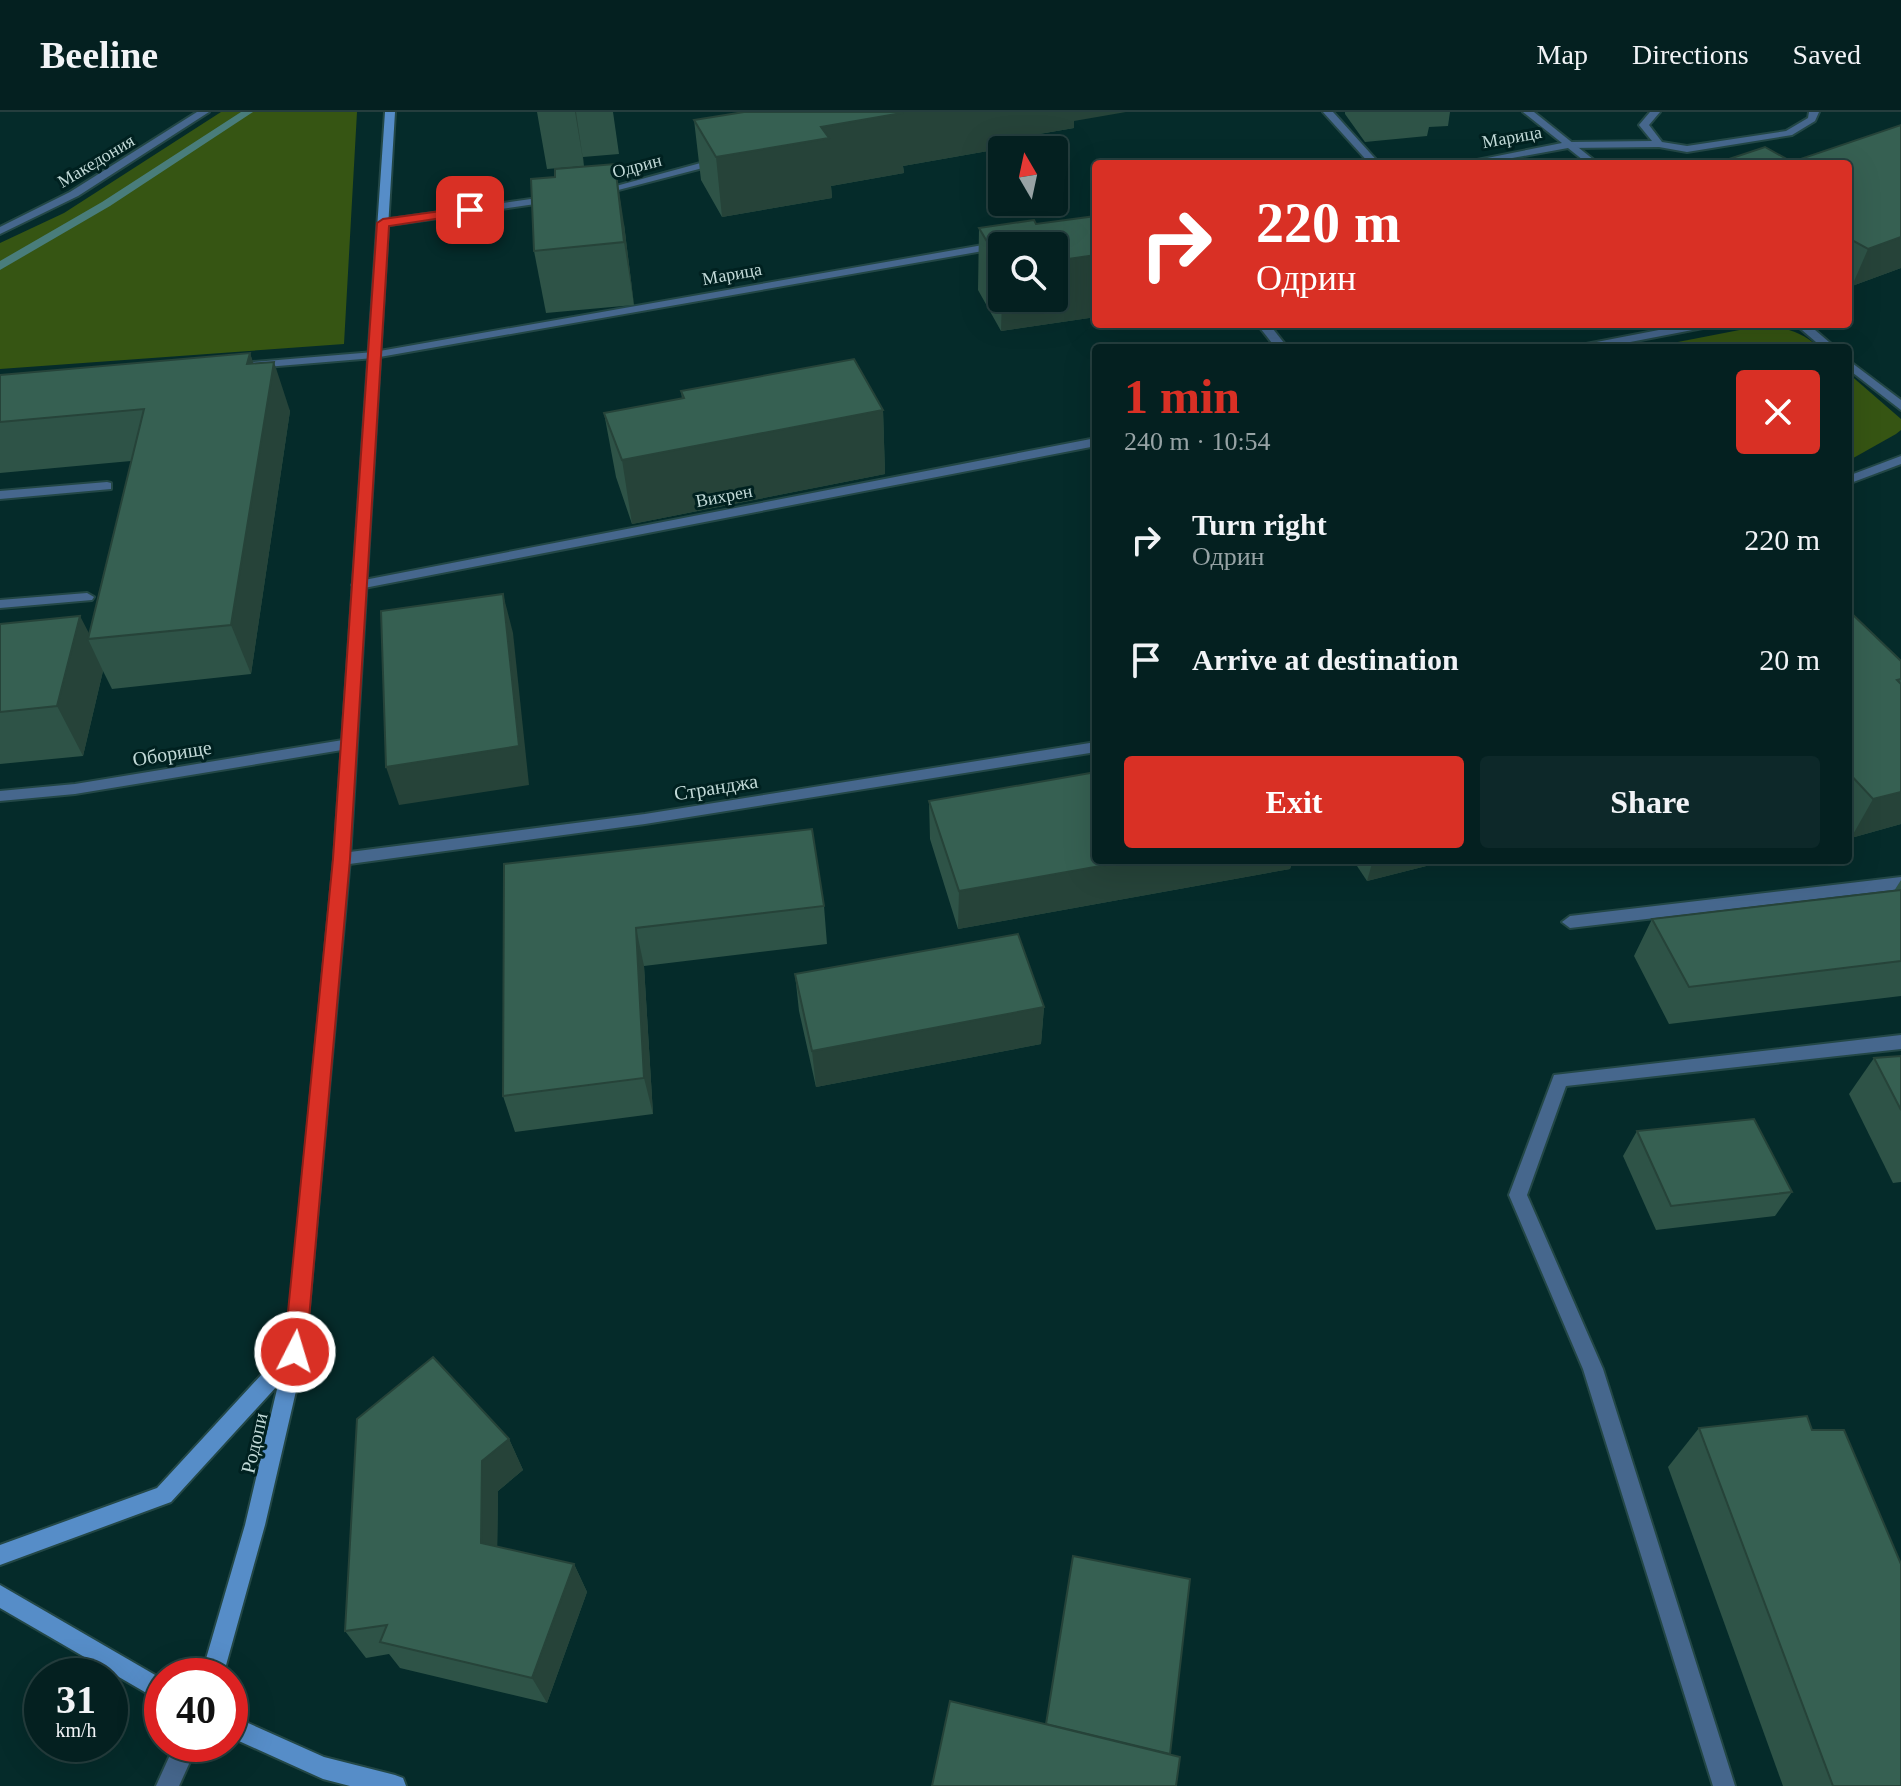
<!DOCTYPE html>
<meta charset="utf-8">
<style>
:root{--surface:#042020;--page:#0d2829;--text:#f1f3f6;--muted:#97a3a5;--line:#253e3e;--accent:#d93025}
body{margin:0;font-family:"Times New Roman",serif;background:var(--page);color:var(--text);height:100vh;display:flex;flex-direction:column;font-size:30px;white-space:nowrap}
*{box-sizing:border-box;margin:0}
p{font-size:26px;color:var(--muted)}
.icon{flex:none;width:44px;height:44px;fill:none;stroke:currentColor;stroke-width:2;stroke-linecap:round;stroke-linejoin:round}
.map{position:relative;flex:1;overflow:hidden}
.details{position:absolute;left:1092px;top:232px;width:760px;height:520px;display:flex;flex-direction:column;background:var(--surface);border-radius:8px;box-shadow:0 8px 32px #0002,0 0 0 2px var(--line)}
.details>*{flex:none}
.top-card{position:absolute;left:1092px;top:48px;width:760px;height:168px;border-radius:8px;box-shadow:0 8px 32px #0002,0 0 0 2px var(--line);background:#d93025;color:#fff;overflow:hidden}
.needle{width:52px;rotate:351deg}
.controls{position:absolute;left:988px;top:24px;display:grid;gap:16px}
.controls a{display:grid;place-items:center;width:80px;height:80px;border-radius:8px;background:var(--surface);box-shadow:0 8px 32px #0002,0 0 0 2px var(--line);font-size:40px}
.speed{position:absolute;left:24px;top:1546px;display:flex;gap:16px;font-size:40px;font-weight:700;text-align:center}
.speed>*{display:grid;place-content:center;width:104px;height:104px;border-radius:50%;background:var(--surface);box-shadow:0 8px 32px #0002,0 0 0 2px var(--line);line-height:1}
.speed small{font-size:20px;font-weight:400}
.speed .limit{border:12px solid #d22;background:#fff;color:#111}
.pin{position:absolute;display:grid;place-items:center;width:68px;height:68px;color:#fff;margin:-34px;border-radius:16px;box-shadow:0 4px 12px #0006}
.me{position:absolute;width:88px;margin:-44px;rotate:5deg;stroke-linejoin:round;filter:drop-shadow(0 0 6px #0008)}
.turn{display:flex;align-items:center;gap:28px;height:168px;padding:0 32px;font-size:36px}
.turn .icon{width:104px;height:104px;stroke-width:2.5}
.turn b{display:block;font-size:56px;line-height:68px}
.round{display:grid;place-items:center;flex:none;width:84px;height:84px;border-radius:8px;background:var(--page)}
.overview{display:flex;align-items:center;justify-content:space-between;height:136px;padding:0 32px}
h1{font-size:48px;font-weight:700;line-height:60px;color:var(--accent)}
.primary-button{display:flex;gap:16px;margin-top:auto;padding:16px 32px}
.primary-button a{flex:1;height:92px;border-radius:8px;background:var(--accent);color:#fff;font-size:32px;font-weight:700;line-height:92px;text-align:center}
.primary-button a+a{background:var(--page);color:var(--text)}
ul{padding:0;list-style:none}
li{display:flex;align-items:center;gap:24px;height:120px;padding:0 32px}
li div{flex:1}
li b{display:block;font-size:30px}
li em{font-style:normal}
header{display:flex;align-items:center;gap:48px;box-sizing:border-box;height:112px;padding:0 40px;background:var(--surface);border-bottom:2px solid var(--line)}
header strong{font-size:38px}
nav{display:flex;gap:44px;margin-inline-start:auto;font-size:28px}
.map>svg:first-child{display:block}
.green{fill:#365513}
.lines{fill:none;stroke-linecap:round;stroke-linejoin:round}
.stream{fill:#497d7b;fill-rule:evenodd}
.lane-casing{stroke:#234746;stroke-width:4}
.street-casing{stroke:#234746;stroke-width:4}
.secondary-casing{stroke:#234746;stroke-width:4}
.lane{fill:#46678d;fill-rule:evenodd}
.street{fill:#46678d;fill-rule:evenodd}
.secondary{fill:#568dc8;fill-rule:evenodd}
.wall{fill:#2e5347;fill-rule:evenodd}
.shaded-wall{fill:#264339}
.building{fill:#366052;stroke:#264339;stroke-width:2}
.route{fill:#d93025;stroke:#8d1f18;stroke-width:2}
.labels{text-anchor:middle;stroke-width:6;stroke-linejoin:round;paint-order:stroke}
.far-street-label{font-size:18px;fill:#c1d9d7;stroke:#002120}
.street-label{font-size:20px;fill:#c1d9d7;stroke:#002120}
</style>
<header>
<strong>Beeline</strong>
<nav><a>Map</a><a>Directions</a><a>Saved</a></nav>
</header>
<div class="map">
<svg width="1901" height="1674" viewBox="0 0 1901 1674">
<rect width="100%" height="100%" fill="#052b2a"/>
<g class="green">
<path d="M221,0H357L344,232L0,257V131L64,101Z"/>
<path d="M1760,214C1786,215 1800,219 1820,236H1647Z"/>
<path d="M1848,261L1901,307V318L1896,322L1848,349Z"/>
</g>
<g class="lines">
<path class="stream" d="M241,0H253L110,94L0,158V149L102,90Z"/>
<defs>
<g id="lane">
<path d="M1650,0H1660L1649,13L1662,30L1687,34L1786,19L1808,6L1809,0H1819L1815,9L1792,23L1687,40L1659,35L1569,36L1564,33L1569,30L1652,29L1639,13Z"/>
<path d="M107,370L111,371V377L0,387V379Z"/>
<path d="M87,481L94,485L92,488L0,496V488Z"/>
<path d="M1901,765V777L1570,816L1562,810L1570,804Z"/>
<path d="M1901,923V937L1566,974L1527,1083L1603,1257L1735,1674H1713L1583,1257L1509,1083L1554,963Z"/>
</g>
<g id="street">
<path d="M197,0H209L78,84L0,122V115L70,80Z"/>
<path d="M1323,0H1333L1380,52H1370Z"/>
<path d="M1523,0H1534L1599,52H1588L1568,36L1479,52H1457L1562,31Z"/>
<path d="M719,46L722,47V51L599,83L594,80Z"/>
<path d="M552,84L556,85V89L383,114L378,111L383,108Z"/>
<path d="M1000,130L1005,133L1000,136L374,246L253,256L247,253L253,250L374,240Z"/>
<path d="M1257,212H1269L1288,236H1276Z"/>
<path d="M1690,212H1714L1708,215L1599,236H1575L1581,233Z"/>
<path d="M1795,212H1808L1836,236H1823Z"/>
<path d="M1848,248L1901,288V298L1848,257Z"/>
<path d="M1096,326V334L359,477L352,473L359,469Z"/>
<path d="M1901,344V352L1848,372V364Z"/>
<path d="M349,627L354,628L356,632L354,636L75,682L0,689V679L75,672Z"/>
<path d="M1096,630V640L645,712L342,753L334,747L342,741L645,702Z"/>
<path d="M175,1632H198L179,1674H156Z"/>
</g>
<g id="secondary">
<path d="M385,0H395L350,747L305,1240L265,1413L223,1564H201L245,1413L278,1273L171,1390L0,1453V1433L157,1376L286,1236L334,747Z"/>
<path d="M0,1473L162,1567V1590L0,1496Z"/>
<path d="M230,1603L324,1645L395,1663L403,1666L406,1674H350L323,1667L230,1625Z"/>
</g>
</defs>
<use href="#lane" class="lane-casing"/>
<use href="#street" class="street-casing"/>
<use href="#secondary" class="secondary-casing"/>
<use href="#lane" class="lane"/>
<use href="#street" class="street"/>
<use href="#secondary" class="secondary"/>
</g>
<g class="wall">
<path d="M537,0H613L619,42L583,45L584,54L547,57Z"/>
<path d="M1345,0H1450L1448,14L1429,15L1427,24L1365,30L1345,2Z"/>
<path d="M694,8L1074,9V16L988,31V39L903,54L904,61L831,74L832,86L722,105L701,68Z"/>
<path d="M1901,13V156L1852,174L1848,172V52L1792,50Z"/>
<path d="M1096,104V205L1001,219L978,178L979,116L1036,112ZM1002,134L1054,186H1002Z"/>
<path d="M624,112L634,193L546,201L534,139Z"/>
<path d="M250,241L253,252L290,299L251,562L112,577L103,559L83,644L0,652V512L89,522L131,349L0,361V263Z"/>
<path d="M681,279L883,298L885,362L632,412L616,365L604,301L682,287Z"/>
<path d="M1848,498L1901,549V712L1851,726L1848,722Z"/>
<path d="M929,689L1096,748H1293L1290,757L958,817L930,727Z"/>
<path d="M1353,748H1450L1367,769Z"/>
<path d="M504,752L824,794L827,832L644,854L653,1002L515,1020L503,984Z"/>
<path d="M1901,768V884L1669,912L1634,844L1652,807L1894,779Z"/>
<path d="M795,862L1044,895L1041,932L816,975L799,899Z"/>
<path d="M1901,944V1070L1893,1071L1849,982L1874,946Z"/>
<path d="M1637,1019L1792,1080L1775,1104L1656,1118L1623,1044Z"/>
<path d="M1699,1316L1812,1318L1901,1674H1783L1668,1355Z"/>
<path d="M509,1327L523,1358L498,1379L497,1435L574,1452L587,1480L547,1591L400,1556L389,1542L366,1546L345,1519Z"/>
</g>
<g class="shaded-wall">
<path d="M575,0H576L584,54Z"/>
<path d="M898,0H1126L1074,9V16L988,31V39L903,54L904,61L831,74L832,86L722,105L716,45L821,15Z"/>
<path d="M615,52L624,112L634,193L624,130Z"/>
<path d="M1901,125V156L1852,174L1868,137Z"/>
<path d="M1096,143V205L1001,219L1002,186H1054V149Z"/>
<path d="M250,241L266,289L247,252Z"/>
<path d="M274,250L290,299L251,562L231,513Z"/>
<path d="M883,298L885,362L632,412L622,348Z"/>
<path d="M503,482L513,521L529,673L399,693L386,655Z"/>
<path d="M80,504L92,527H88L103,559L83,644L57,594Z"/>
<path d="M1901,680V712L1851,726L1873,687Z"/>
<path d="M1134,748H1293L1290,757L958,817L959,779Z"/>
<path d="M1373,748H1450L1367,769Z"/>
<path d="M636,816L644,854L653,1002L644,966Z"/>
<path d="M1044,895L1041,932L816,975L812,939Z"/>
<path d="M509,1327L523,1358L498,1379L497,1459L481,1431L482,1349Z"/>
<path d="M574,1452L587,1480L547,1591L532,1566Z"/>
</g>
<g class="building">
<path d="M744,0H901L902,1L821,15L829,26L716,45L694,8Z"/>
<path d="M1901,13V125L1868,137L1848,126V52H1714L1765,35L1792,50Z"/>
<path d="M615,52L624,130L534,139L531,67L555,65V57Z"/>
<path d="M1096,104V143L1054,149V134H1002V155L979,116L1034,108L1036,112Z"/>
<path d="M250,241L247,252L274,250L231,513L88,527L144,297L0,310V263Z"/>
<path d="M854,247L883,298L622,348L604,301L684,286L681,279Z"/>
<path d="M503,482L519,634L386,655L381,499Z"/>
<path d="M1848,498L1901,549V567L1897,568L1901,572V680L1873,687L1848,660Z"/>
<path d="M80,504L57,594L0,600V512Z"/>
<path d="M1096,660V748H1134L959,779L929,689Z"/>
<path d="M812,717L824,794L636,816L644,966L503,984L504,752Z"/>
<path d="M1901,778V849L1689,875L1652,807Z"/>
<path d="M1018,822L1044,895L812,939L795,862Z"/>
<path d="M1901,944V998L1874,946Z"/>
<path d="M1754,1007L1792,1080L1671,1094L1637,1019Z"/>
<path d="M433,1245L509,1327L482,1349L481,1431L574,1452L532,1566L380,1530L387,1513L345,1519L357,1307Z"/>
<path d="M1807,1304L1812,1318H1844L1901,1452V1674H1833L1699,1316Z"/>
<path d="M1073,1444L1190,1467L1170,1642L1046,1612Z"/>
<path d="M950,1589L1180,1645L1176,1674H932Z"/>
</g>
<path class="route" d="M470,95L474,96V101L389,114L350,747L306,1240L303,1247L295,1250L287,1247L284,1240L333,747L377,111L383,107Z"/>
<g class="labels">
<g class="far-street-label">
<text transform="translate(1512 25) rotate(-10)" y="6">Марица</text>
<text transform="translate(96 49) rotate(-31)" y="6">Македония</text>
<text transform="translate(637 54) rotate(-15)" y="6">Одрин</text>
<text transform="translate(732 162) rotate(-10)" y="6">Марица</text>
<text transform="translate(724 384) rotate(-11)" y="6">Вихрен</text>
</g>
<g class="street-label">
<text transform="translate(172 641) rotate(-9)" y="7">Оборище</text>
<text transform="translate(716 675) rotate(-9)" y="7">Странджа</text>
<text transform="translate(254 1331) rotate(-77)" y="7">Родопи</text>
</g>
</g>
</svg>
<div class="controls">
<a><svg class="needle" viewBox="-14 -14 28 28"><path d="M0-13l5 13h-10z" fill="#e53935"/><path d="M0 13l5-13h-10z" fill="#97a3a5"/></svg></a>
<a><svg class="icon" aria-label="search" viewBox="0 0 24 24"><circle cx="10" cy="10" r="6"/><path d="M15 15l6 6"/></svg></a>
</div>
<div class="speed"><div>31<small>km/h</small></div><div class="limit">40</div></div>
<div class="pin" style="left:470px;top:98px;background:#d93025"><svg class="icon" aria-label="arrive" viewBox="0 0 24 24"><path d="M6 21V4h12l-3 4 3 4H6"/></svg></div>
<svg class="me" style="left:295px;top:1240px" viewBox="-20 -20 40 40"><circle r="17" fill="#d93025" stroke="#fff" stroke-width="3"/><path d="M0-11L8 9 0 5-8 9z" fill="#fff"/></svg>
<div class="top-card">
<div class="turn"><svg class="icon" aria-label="right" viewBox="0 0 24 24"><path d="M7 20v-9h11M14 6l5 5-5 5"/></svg><div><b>220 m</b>Одрин</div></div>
</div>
<section class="details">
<div class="overview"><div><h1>1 min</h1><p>240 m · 10:54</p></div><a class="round" style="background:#d93025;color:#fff"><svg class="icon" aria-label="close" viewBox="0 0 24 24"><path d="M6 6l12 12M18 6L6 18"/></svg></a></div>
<ul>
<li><svg class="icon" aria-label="right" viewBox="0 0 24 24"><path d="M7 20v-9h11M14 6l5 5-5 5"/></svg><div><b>Turn right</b><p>Одрин</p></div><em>220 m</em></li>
<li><svg class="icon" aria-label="arrive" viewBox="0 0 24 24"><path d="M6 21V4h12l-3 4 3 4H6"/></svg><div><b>Arrive at destination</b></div><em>20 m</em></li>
</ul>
<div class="primary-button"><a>Exit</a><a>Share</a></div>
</section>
</div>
